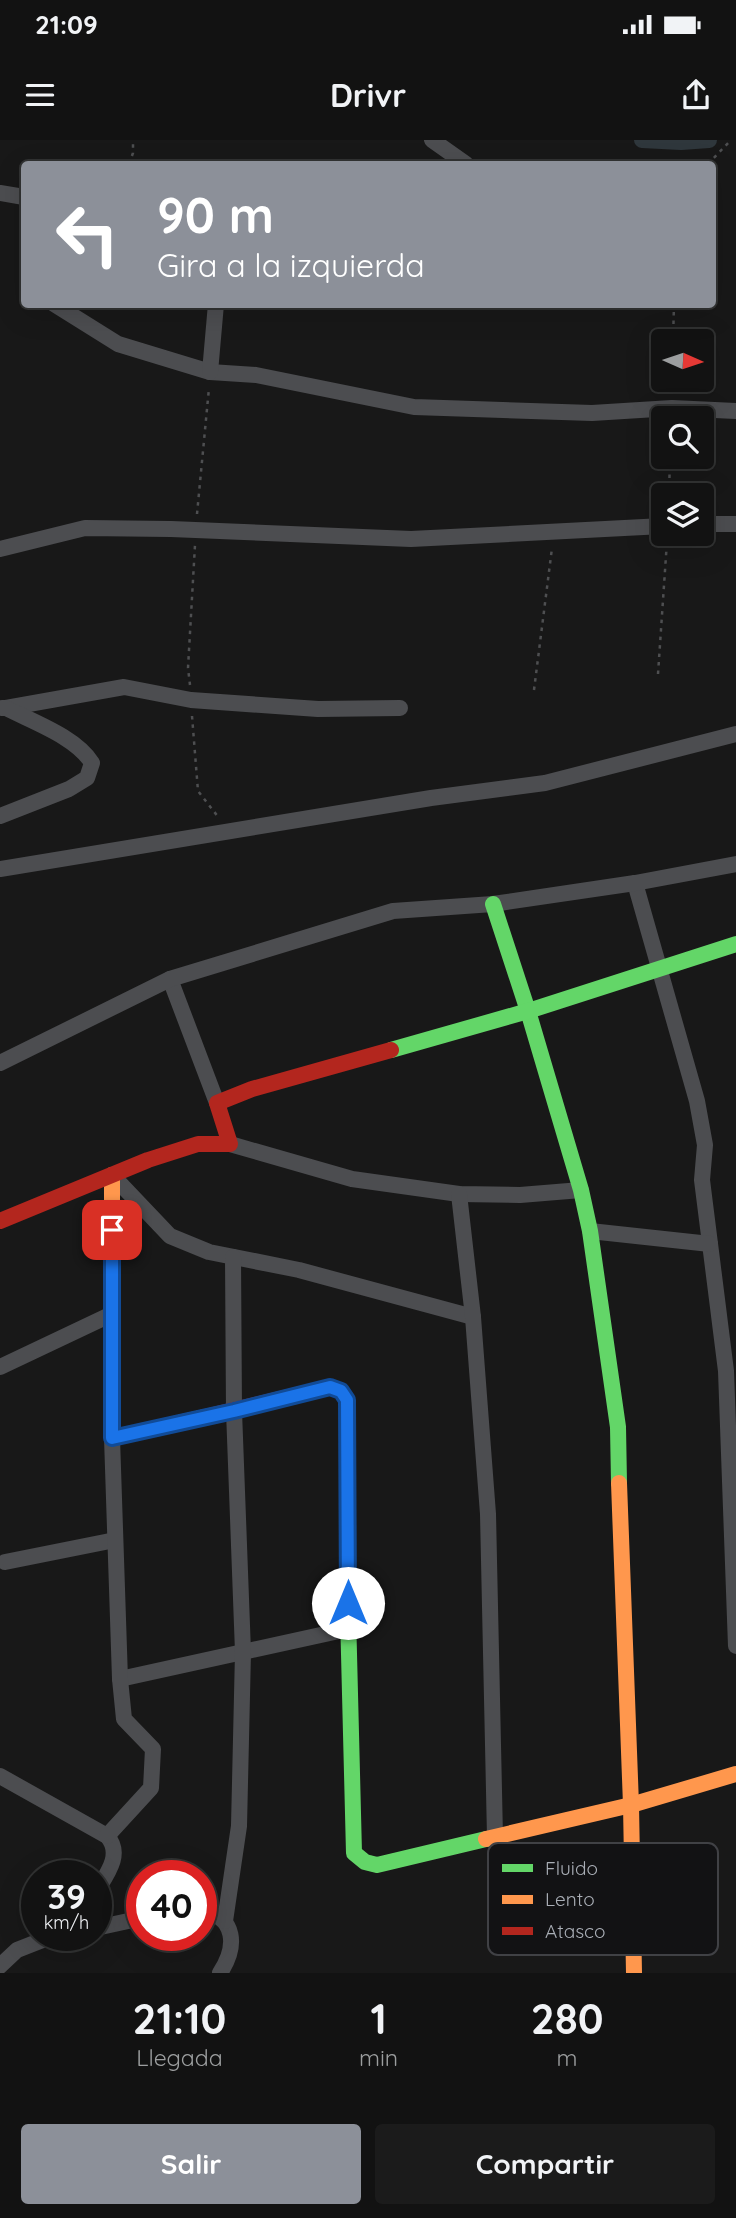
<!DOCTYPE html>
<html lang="es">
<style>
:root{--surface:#121212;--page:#1b1b1b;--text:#f1f3f6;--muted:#9c9e9f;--line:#313232;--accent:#8c9099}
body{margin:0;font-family:Quicksand,sans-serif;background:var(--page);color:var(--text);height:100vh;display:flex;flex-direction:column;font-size:26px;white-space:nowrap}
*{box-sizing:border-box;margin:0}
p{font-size:23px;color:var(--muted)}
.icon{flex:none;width:38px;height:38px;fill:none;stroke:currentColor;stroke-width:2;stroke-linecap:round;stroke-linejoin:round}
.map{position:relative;height:1833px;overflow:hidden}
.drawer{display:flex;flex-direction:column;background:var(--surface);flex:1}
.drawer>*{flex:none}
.guide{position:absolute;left:21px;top:21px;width:695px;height:147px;border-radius:7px;box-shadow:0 7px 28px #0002,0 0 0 2px var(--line);background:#8c9099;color:#fff;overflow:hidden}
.needle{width:46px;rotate:93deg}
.tools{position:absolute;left:651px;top:189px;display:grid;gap:14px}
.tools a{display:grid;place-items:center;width:63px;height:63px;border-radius:7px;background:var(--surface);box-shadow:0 7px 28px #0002,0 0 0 2px var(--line);font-size:35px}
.speed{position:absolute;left:21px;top:1720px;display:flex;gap:14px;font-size:35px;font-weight:700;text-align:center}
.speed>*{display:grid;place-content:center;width:91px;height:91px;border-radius:50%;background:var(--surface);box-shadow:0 7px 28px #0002,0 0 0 2px var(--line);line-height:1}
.speed small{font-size:18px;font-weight:400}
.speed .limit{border:10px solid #d22;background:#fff;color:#111}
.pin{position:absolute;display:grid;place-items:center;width:60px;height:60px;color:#fff;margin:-30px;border-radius:14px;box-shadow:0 4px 10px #0006}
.me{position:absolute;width:77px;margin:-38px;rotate:0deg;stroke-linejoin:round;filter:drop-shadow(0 0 5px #0008)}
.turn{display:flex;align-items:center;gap:24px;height:147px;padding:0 21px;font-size:32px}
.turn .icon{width:91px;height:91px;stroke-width:2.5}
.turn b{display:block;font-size:49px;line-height:60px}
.eta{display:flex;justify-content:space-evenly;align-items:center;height:119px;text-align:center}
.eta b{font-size:42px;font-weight:700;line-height:49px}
.primary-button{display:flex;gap:14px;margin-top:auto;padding:14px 21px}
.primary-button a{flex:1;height:80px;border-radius:7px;background:var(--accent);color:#fff;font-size:28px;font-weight:700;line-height:80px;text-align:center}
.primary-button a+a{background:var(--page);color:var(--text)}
.status{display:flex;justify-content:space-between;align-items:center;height:49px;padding:0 35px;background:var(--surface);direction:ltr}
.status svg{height:19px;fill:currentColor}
header{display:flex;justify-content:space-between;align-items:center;height:91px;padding:0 21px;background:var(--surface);font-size:32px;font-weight:700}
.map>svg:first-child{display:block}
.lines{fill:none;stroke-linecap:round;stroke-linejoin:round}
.canal{stroke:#2f373c;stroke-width:16}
.path{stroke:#4e4f51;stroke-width:2.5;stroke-dasharray:3.5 5;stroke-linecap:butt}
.street{stroke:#4c4d50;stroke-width:16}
.fast{stroke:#63d668;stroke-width:16}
.slow{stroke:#ff974d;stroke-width:16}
.jam{stroke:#b3261e;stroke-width:16}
.route-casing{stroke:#114b97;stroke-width:18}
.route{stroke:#1a73e8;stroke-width:12}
.key{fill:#121214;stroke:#404145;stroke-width:2}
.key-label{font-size:19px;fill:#aaafb7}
</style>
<div class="status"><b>21:09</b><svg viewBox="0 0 49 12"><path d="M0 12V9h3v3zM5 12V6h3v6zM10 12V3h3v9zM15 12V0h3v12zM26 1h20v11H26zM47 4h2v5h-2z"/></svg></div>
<header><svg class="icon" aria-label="menu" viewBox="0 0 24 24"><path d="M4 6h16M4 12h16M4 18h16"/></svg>Drivr<svg class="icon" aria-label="share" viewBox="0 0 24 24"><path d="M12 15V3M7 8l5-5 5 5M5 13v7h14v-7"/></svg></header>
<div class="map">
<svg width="736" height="1833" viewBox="0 0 736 1833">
<rect width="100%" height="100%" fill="#181818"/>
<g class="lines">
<path class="canal" d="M642,0L681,2L709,0"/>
<g class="path">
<path d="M129,24L133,13V0"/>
<path d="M708,24L731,0"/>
<path d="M673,201L674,164"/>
<path d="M672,254V240"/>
<path d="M669,355L670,317"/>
<path d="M197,374L209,248"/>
<path d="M658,534L667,401"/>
<path d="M190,545L188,528L195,405"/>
<path d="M534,550L552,408"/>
<path d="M192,576L198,651L219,678"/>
</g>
<g class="street">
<path d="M432,0L466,24"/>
<path d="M0,53L24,57"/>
<path d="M54,164L118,204L210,232L256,235L414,267L592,273L672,268L736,271"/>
<path d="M210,232L216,164"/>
<path d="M702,384H736"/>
<path d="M0,409L85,388L171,389L411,399L663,386"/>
<path d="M6,568L124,547L191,560L318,569L400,568"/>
<path d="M0,676L69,649L87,638L92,623C76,597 33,582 6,568H2"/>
<path d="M0,729L431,658L545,643L736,594"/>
<path d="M635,743L697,961L705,1005L702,1040L726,1231L736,1506"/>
<path d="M170,839L217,963"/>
<path d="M0,923L170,839L393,771L493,764L635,743L736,724"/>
<path d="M230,1004L352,1039L459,1054L520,1055L581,1050"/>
<path d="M112,1035L170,1096L209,1112L299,1130L473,1177"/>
<path d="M459,1054L473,1177L488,1374L495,1697"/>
<path d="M590,1091L710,1104"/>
<path d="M0,1227L112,1174"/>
<path d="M5,1422L115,1400"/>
<path d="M120,1539L348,1489"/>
<path d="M0,1636L107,1696C123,1714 107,1734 96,1752"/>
<path d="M107,1696L151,1648L153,1609L124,1579L120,1539L112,1298"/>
<path d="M201,1770C237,1777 237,1807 220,1833"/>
<path d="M225,1781L239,1686L243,1512L234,1271L233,1117"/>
<path d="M96,1788L142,1778"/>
<path d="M0,1826L17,1810L45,1799L61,1796"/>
</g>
<g class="fast">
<path d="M493,764L528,871L581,1050L590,1091L618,1287L619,1343"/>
<path d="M391,910L528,871L736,804"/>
<path d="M348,1474L354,1713L365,1722L377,1725L486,1699"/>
</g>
<g class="slow">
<path d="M112,1035V1298L205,1277"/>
<path d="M619,1343L631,1665L634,1833"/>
<path d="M486,1699L631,1665L736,1634"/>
</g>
<g class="jam">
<path d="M0,1081L148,1020L198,1004H230L217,963L252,949L391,910"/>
<path d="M205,1277L330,1247L341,1251L347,1260L348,1474"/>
</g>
</g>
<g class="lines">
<defs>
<path id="route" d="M112,1090V1298L234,1271L330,1247L341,1251L347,1260L348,1463"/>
</defs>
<use href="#route" class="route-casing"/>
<use href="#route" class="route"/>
</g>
<rect x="488" y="1703" width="230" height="112" rx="10" class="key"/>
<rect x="502" y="1724" width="31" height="8" fill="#63d668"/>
<rect x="502" y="1755" width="31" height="9" fill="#ff974d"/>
<rect x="502" y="1787" width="31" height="8" fill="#b3261e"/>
<g class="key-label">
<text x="545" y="1735">Fluido</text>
<text x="545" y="1766">Lento</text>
<text x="545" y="1798">Atasco</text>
</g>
</svg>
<div class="tools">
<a><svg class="needle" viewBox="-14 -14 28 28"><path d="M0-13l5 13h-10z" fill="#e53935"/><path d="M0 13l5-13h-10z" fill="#9c9e9f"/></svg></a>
<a><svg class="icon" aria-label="search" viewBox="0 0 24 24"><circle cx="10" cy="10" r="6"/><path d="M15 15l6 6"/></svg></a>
<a><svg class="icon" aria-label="layers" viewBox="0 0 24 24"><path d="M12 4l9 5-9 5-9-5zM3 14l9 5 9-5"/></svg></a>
</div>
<div class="speed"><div>39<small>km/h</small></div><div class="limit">40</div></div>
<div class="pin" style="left:112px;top:1090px;background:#d93025"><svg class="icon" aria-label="arrive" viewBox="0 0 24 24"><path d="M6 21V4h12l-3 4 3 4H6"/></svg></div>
<svg class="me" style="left:348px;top:1463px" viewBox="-20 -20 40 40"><circle r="19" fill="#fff"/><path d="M0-13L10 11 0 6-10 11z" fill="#1a73e8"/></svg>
<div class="guide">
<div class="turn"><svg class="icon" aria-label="left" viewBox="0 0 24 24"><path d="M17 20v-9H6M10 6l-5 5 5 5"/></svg><div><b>90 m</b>Gira a la izquierda</div></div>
</div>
</div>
<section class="drawer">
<div class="eta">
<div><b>21:10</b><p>Llegada</p></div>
<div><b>1</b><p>min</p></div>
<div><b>280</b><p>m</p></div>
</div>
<div class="primary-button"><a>Salir</a><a>Compartir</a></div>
</section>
